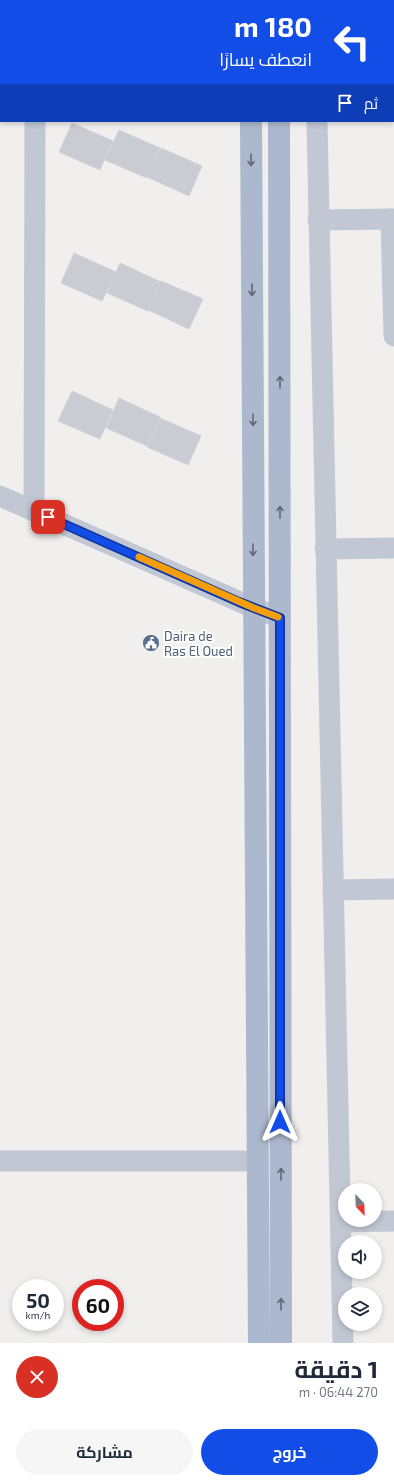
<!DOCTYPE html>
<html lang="ar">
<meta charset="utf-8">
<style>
:root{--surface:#fff;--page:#f6f6f7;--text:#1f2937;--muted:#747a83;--accent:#124de7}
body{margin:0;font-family:"Exo 2",Cairo,sans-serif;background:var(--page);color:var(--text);direction:rtl;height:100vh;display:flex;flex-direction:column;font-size:15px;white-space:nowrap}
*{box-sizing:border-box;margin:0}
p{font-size:13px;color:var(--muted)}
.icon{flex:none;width:22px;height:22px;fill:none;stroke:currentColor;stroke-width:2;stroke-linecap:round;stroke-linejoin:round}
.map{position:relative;height:1343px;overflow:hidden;direction:ltr}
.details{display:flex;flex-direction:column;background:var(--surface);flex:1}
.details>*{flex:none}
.top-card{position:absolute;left:0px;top:0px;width:394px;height:122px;box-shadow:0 2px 6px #0003;direction:rtl;background:#124de7;color:#fff;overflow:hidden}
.needle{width:26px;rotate:157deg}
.buttons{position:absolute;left:338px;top:1183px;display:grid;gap:8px}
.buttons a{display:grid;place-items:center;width:44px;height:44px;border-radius:50%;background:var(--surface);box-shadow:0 2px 6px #0003;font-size:20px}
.speed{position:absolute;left:12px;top:1279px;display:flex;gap:8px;font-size:20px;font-weight:700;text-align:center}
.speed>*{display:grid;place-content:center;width:52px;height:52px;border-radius:50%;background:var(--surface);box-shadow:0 2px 6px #0003;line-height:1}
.speed small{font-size:10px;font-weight:400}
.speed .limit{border:6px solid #d22;background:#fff;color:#111}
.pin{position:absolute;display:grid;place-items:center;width:34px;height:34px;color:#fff;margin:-17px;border-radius:8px;box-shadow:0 2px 6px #0006}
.me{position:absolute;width:44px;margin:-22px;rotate:0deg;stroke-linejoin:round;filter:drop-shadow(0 0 3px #0008)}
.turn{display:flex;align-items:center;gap:14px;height:84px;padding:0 16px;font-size:18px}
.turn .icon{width:52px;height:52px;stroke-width:2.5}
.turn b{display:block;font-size:28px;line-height:34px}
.then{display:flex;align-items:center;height:38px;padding:0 16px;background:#0003;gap:8px;font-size:15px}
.round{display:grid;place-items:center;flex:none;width:42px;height:42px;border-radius:21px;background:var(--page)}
.headline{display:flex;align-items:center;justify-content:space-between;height:68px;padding:0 16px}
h1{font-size:24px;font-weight:700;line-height:30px}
.cta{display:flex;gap:8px;margin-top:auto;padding:8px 16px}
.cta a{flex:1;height:46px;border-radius:24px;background:var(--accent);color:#fff;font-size:16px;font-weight:700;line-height:46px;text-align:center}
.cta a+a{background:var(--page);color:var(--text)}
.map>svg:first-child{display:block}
.building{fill:#caccd4;stroke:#d2d3da}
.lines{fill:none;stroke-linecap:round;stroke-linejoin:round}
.minor{stroke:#c1c8d4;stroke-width:21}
.major{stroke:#acb8ce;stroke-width:22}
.oneway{stroke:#5f6878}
.route-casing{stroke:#0c3296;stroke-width:10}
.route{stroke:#124de7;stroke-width:7}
.slow{stroke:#f59e0b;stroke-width:7}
.labels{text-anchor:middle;stroke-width:4;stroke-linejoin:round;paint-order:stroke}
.service-label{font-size:13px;fill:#4e5e75;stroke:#fff;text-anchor:start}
</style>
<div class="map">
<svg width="394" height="1343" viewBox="0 0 394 1343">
<rect width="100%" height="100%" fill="#f1eeee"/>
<g class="building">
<path d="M72,123L113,141L100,170L59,152Z"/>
<path d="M119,130L160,148L147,178L105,160Z"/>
<path d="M161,148L202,166L189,196L147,177Z"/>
<path d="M74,253L116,272L102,301L61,283Z"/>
<path d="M120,263L161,282L148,311L107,293Z"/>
<path d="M161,281L203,299L189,329L148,310Z"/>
<path d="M72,391L113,410L100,439L58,421Z"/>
<path d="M119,398L160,417L147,446L106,428Z"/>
<path d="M160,418L201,436L188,465L147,447Z"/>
</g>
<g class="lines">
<g class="minor">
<path d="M21,0V1"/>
<path d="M315,0V1"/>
<path d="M0,103H1"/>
<path d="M317,121L343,1343"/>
<path d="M391,219L394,336"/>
<path d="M318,220L394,219"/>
<path d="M0,496L254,608L280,618"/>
<path d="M34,511L35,121"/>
<path d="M325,549L394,548"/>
<path d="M333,890L394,889"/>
<path d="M0,1161H258"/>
<path d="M341,1222L394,1221"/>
</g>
<g class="major">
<path d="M250,0V1"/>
<path d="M279,0V1"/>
<path d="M251,121L259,1343"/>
<path d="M279,121L281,1343"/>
</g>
</g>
<defs><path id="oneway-shaft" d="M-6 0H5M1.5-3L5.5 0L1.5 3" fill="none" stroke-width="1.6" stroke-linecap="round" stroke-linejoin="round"/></defs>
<g class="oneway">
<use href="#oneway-shaft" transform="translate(251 160) rotate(90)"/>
<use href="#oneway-shaft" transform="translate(252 290) rotate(90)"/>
<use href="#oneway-shaft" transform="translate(280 382) rotate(-90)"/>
<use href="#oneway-shaft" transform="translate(253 420) rotate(90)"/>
<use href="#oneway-shaft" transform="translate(280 512) rotate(-90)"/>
<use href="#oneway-shaft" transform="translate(253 550) rotate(90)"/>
<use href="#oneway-shaft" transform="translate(281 1174) rotate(-90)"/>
<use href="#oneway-shaft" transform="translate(281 1304) rotate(-90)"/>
</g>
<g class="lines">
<defs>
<path id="route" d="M48,517L239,602L280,618V1122"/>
</defs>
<use href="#route" class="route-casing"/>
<use href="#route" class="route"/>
<path class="slow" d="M139,557L254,608L278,617"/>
</g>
<defs>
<symbol id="civic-disc" viewBox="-11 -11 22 22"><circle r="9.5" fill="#5c6f8a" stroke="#fff"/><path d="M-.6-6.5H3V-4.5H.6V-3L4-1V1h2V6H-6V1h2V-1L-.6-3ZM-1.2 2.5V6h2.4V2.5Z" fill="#fff"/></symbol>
</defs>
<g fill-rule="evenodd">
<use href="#civic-disc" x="141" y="633" width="20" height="20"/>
</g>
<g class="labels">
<g class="service-label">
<text x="164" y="641">Daira de<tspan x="164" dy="15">Ras El Oued</tspan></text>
</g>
</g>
</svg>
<div class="buttons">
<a><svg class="needle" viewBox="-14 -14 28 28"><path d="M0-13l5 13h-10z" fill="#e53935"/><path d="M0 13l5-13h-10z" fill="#747a83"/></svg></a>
<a><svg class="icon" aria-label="sound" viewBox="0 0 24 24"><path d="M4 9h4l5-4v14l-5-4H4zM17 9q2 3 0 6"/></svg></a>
<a><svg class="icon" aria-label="layers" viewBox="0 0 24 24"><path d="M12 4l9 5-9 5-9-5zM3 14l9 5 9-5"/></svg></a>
</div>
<div class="speed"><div>50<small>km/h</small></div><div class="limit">60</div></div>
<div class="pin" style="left:48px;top:517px;background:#d93025"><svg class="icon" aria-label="arrive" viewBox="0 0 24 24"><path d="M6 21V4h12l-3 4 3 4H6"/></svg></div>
<svg class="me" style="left:280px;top:1122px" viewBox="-20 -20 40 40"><path d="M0-17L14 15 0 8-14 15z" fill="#124de7" stroke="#fff" stroke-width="4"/></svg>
<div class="top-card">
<div class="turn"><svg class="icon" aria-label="left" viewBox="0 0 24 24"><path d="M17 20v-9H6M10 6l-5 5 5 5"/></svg><div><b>180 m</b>انعطف يسارًا</div></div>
<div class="then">ثم<svg class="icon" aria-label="arrive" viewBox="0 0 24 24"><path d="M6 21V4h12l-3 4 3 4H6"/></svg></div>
</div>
</div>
<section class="details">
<div class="headline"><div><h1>1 دقيقة</h1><p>270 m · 06:44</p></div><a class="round" style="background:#d93025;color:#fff"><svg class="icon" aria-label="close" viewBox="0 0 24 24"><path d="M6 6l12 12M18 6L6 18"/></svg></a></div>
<div class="cta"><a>خروج</a><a>مشاركة</a></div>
</section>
